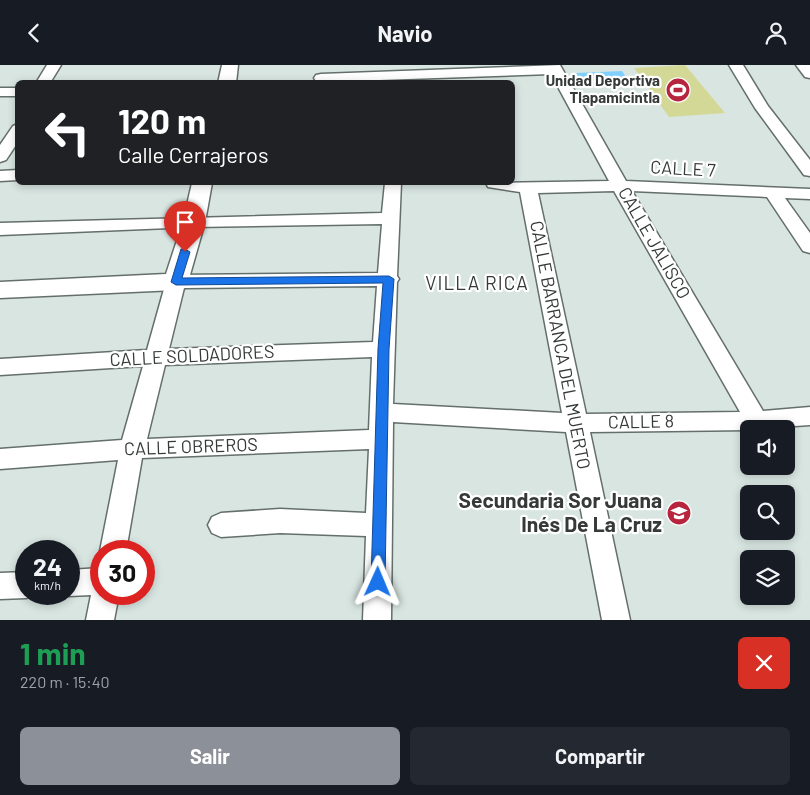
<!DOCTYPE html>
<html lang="es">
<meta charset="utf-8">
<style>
:root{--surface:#171b24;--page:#242831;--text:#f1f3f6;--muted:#9ea1a6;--accent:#8c9099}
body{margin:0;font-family:Barlow,sans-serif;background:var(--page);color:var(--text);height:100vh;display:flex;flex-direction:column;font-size:19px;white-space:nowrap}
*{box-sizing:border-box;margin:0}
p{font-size:16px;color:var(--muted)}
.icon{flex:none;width:28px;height:28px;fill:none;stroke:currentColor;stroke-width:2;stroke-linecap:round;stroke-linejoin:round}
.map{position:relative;height:555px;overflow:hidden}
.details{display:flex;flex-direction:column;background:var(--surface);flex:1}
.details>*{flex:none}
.top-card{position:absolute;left:15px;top:15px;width:500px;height:105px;border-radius:8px;box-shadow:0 2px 8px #0003;background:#202124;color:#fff;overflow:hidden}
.tools{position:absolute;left:740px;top:355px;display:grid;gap:10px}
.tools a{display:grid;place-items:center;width:55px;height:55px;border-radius:8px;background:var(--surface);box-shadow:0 2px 8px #0003;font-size:25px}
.speed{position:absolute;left:15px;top:475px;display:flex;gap:10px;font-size:25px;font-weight:700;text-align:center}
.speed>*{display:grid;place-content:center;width:65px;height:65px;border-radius:50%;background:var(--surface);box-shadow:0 2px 8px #0003;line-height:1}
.speed small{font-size:12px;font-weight:400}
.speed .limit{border:8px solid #d22;background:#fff;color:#111}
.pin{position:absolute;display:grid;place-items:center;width:42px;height:42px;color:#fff;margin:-51px -21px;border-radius:50% 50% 50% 0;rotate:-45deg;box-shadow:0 0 5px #0007}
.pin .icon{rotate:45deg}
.me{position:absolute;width:55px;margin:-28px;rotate:1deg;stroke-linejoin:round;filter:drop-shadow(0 0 4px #0008)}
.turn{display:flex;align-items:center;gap:18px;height:105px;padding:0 20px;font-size:22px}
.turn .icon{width:65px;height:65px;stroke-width:2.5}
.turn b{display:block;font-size:35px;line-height:42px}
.round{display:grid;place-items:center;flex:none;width:52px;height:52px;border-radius:8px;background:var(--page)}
.summary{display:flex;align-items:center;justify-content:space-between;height:85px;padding:0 20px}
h1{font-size:30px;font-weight:700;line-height:38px;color:#1e9e55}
.action{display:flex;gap:10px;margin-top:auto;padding:10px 20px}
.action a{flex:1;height:58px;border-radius:8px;background:var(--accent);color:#fff;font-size:20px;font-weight:700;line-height:58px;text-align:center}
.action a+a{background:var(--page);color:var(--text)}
header{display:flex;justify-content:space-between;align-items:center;height:65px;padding:0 20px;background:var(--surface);font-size:22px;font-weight:700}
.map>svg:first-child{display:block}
.green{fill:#d4d896}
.water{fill:#80cfff}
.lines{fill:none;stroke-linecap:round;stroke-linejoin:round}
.minor-casing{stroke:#646f6c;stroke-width:3}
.tertiary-casing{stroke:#646f6c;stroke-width:3}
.minor{fill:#fff;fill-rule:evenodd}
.tertiary{fill:#fff;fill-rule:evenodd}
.route{fill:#1a73e8;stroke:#114b97}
.labels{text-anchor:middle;stroke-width:4.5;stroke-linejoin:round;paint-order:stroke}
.far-poi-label{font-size:15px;font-weight:bold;fill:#353938;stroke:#fff;text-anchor:end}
.street-label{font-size:18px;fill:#353938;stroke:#fff}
.neighbourhood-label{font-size:19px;letter-spacing:1px;fill:#353938;stroke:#fff}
.near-poi-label{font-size:21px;font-weight:bold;fill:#353938;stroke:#fff;text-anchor:end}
</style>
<header><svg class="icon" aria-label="back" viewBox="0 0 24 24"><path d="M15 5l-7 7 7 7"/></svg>Navio<svg class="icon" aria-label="person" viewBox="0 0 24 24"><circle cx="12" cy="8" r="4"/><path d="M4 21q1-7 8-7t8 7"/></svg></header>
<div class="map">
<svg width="810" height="555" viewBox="0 0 810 555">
<rect width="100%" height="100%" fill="#d8e5e1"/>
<path class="green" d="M685,0L725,48L669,52L634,3Z"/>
<path class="water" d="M622,6L628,15L582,17L576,8Z"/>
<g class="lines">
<defs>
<g id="minor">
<path d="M47,0H61L50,18H36Z"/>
<path d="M560,0L626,116L810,124V134L785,133L810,168V188L803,186L767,132L632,126L763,346L810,342V360L749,364V365L590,367L630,555H602L566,367L393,357L391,555H363L366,471L280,468L221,472L212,468L208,460L212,452L221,448L280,444L366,448L369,384L142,393L126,486H101V490L100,486L118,395L0,404V384L122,375L143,301L0,310V294L147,285L166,217L169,212L176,210L378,208L382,159L194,162L0,170V158L382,148L385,118H401L397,211L399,214L397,217L393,339L562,348L520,127L488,122L486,118L609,116L551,9L321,17L316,16L314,13L316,10L321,9ZM614,126L740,347L586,349L538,128ZM377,221L373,277L169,284L184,223ZM372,292L369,365L147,374L165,300Z"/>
<path d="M729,0H743L768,41L810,95V111L804,110L755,43Z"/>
<path d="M796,0H810V13L805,12Z"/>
<rect x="0" y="23" width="18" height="8"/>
<path d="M18,59V77L6,95L0,97V80L13,61Z"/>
<path d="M18,105V115L0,116V106Z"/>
<path d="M101,503V529H119L114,555H86L91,530L69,531L63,529H69V505Z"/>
<path d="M26,507V529H36L26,533L0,534V508Z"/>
</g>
<g id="tertiary">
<path d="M222,0H238L236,18H218Z"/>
<path d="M192,118H212L205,157L188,217L185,223L176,225L0,233V217L166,209L183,157Z"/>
</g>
</defs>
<use href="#minor" class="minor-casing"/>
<use href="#tertiary" class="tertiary-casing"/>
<use href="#minor" class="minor"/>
<use href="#tertiary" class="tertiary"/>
</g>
<path class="route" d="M181,184H185L190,187L182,213L389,211L394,214L389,284L385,517L383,522L378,524L373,522L371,517L378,284L383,218L176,220L171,217Z"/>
<defs>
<symbol id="stadium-disc" viewBox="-11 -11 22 22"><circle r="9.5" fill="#b6243e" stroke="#fff"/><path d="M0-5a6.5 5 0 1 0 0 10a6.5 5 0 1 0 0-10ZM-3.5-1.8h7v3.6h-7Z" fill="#fff"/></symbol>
<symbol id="school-disc" viewBox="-11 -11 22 22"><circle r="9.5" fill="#b6243e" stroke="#fff"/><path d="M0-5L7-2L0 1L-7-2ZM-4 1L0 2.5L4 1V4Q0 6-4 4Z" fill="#fff"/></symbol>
</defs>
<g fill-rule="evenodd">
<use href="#stadium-disc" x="664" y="11" width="28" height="28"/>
<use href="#school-disc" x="665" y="434" width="28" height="28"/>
</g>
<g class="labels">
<g class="far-poi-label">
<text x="660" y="21">Unidad Deportiva<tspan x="660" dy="17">Tlapamicintla</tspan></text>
</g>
<g class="street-label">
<text transform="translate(683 104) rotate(3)" y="6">CALLE 7</text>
<text transform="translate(654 178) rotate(60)" y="6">CALLE JALISCO</text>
<text transform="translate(560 280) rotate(79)" y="6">CALLE BARRANCA DEL MUERTO</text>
<text transform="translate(192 291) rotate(-3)" y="6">CALLE SOLDADORES</text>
<text transform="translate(641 357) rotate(-1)" y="6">CALLE 8</text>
<text transform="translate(191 382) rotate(-2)" y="6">CALLE OBREROS</text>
</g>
<g class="neighbourhood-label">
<text x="477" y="225">VILLA RICA</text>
</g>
<g class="near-poi-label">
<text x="662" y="443">Secundaria Sor Juana<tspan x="662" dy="24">Inés De La Cruz</tspan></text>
</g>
</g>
</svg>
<div class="tools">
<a><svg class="icon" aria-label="sound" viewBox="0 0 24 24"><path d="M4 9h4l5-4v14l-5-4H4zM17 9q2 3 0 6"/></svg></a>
<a><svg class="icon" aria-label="search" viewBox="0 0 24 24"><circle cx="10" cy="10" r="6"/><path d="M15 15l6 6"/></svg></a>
<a><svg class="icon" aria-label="layers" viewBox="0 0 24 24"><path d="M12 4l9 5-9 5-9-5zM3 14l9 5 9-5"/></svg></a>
</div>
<div class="speed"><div>24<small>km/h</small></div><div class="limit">30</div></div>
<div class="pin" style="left:185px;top:187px;background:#d93025"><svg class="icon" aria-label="arrive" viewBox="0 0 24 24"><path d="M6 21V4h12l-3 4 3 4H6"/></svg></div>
<svg class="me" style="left:378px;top:517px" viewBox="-20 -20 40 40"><path d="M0-17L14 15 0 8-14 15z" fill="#1a73e8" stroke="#fff" stroke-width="4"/></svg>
<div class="top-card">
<div class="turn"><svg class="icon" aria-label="left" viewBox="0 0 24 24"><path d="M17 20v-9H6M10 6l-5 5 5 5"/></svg><div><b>120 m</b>Calle Cerrajeros</div></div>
</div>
</div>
<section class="details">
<div class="summary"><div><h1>1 min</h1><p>220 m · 15:40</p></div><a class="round" style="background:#d93025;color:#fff"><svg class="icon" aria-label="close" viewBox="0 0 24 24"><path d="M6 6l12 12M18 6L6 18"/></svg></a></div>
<div class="action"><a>Salir</a><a>Compartir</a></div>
</section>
